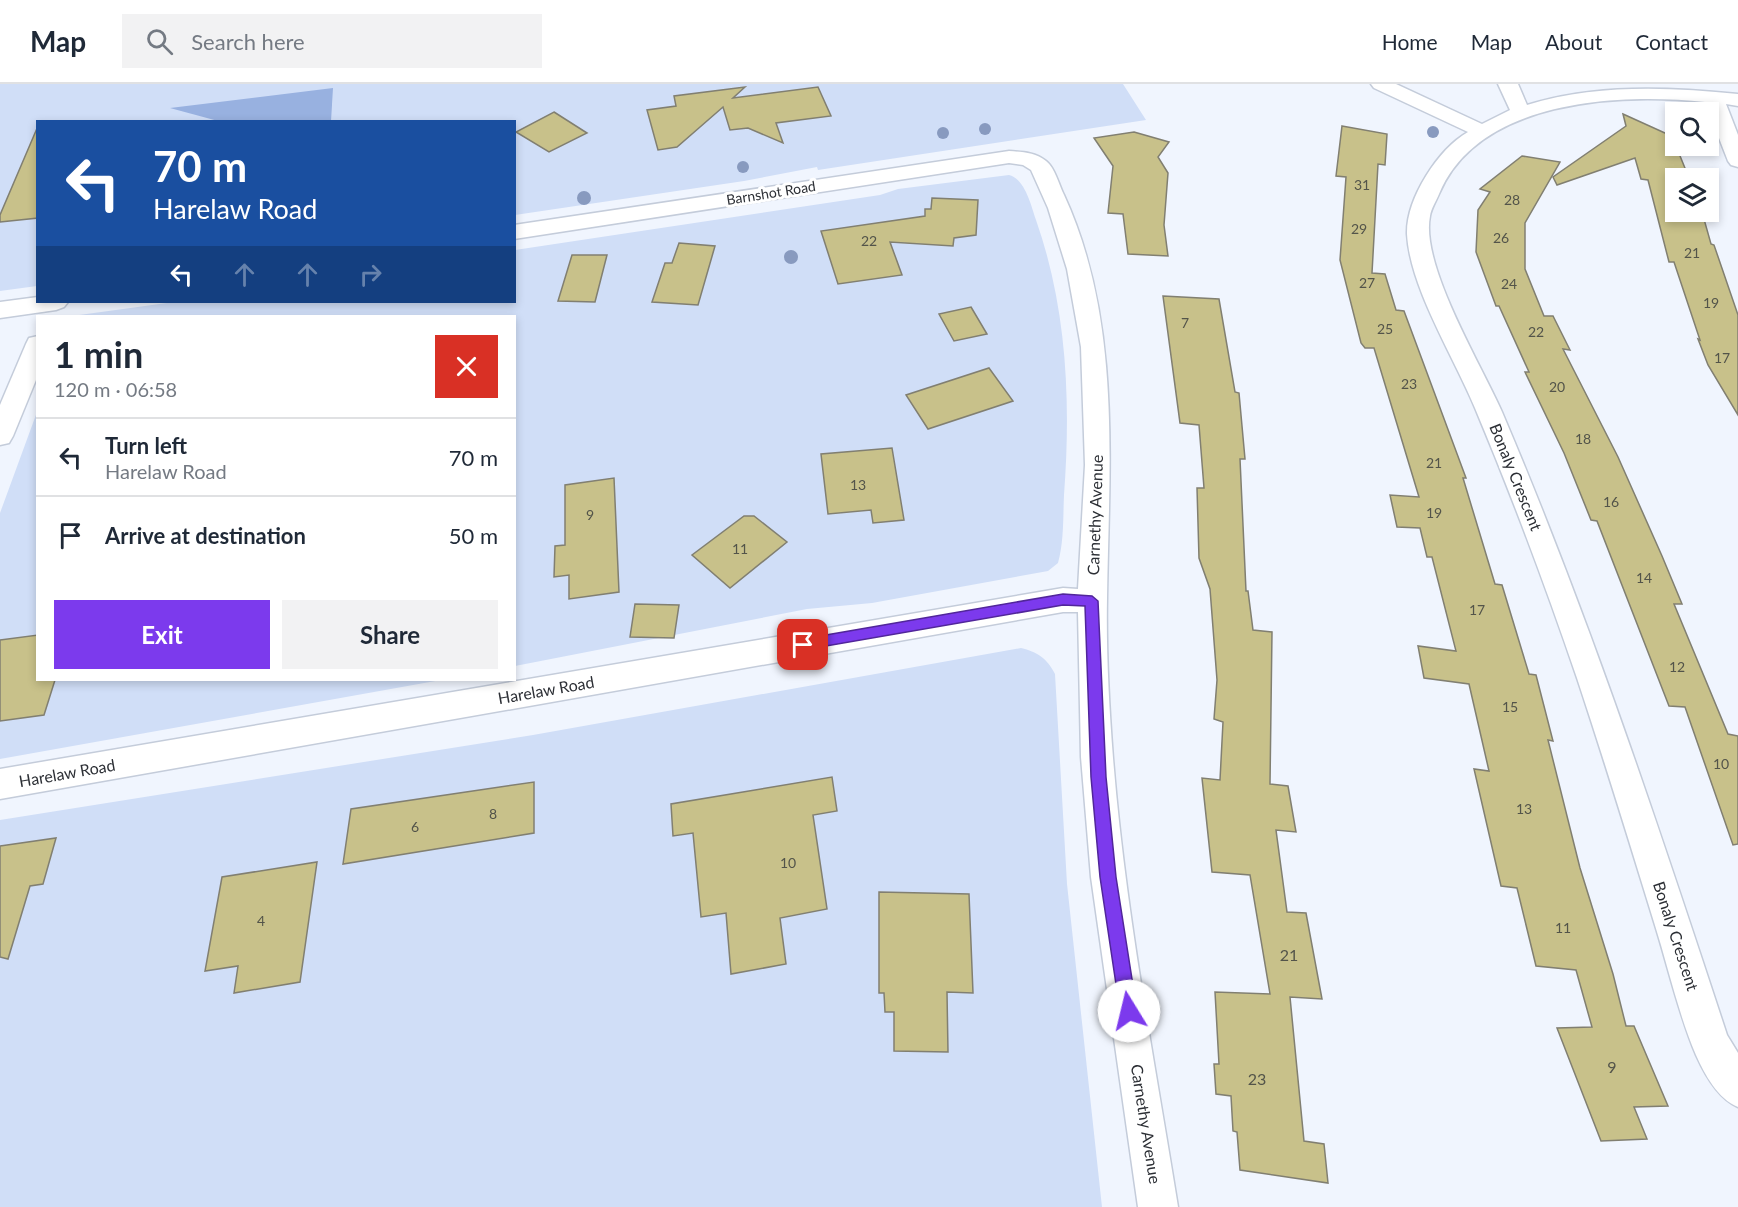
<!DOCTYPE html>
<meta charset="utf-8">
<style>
:root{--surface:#fff;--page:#f2f2f3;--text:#1f2937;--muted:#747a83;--line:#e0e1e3;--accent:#7c3aed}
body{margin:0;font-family:Lato,sans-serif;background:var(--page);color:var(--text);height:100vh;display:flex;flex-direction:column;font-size:22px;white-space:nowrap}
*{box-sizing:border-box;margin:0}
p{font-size:20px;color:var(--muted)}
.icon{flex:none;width:33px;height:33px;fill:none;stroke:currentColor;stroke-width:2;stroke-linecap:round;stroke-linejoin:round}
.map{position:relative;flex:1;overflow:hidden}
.side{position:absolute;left:36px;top:231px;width:480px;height:366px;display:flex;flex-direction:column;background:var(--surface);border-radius:0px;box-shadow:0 3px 9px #0003}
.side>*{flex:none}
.guide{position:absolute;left:36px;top:36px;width:480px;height:183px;border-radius:0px;box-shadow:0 3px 9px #0003;background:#1a4fa0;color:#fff;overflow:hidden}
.tools{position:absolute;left:1665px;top:18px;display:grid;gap:12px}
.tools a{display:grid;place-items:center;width:54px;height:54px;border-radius:0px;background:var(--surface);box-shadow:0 3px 9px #0003;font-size:30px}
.pin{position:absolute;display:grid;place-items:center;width:51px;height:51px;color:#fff;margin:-26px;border-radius:12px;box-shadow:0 3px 9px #0006}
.me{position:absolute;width:66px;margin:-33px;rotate:351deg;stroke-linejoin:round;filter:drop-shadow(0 0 4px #0008)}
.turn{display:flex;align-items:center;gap:21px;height:126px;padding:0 18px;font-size:27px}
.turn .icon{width:78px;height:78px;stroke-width:2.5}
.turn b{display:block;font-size:42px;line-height:51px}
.lanes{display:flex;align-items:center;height:57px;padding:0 18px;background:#0003;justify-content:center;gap:30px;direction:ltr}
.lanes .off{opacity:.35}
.round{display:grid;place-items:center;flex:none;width:63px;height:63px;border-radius:0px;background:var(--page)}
.headline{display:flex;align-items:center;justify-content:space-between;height:102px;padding:0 18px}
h1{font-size:36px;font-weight:700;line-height:45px}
.action{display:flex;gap:12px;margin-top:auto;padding:12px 18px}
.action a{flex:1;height:69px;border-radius:0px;background:var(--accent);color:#fff;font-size:24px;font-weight:700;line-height:69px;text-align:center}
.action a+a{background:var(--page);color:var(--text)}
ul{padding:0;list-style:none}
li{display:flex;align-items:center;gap:18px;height:78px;padding:0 18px;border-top:2px solid var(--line)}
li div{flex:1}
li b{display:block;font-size:22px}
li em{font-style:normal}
header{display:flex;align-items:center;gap:36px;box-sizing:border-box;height:84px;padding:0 30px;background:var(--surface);border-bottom:2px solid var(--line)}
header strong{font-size:28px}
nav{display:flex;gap:33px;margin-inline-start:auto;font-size:21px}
.search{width:420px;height:54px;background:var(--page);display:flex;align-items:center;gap:15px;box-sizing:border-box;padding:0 21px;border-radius:0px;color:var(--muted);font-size:22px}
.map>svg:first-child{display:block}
.green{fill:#d0def7}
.forest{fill:#98b1e0}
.building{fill:#c8c18a;stroke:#817f71;stroke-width:1.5}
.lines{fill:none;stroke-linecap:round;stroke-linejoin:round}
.street-casing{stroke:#c4ccda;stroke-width:3}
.street{fill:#fff;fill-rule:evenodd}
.tree{fill:#889abf}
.route{fill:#7c3aed;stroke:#51269a;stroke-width:1.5}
.labels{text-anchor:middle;stroke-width:6;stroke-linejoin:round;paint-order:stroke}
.number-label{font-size:14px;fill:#53544a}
.far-street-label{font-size:14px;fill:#2c2f35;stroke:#fff}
.street-label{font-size:16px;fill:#2c2f35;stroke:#fff}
.near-number-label{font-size:16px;fill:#53544a}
</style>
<header>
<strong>Map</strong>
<div class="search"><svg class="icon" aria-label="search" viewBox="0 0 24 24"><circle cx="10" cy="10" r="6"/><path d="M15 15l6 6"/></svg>Search here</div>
<nav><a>Home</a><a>Map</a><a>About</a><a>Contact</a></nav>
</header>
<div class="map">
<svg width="1738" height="1123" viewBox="0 0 1738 1123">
<rect width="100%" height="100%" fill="#f0f5fe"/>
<g class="green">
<path d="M0,0H1123L1146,36L818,86L817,83L744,97L515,131L514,38H38L37,202L0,207Z"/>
<path d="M1009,91C1025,95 1031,121 1036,136C1067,224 1071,318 1064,411C1063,433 1064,458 1058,479L1048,487L872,519L807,525L515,582L514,232H72L174,218H514L515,166L880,111L898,105Z"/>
<path d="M37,328L38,596H441L0,675V429Z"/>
<path d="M1021,564C1037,568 1047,574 1055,590L1067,800L1102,1123H0V736L533,651Z"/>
</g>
<path class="forest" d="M333,4L331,37H218L170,24Z"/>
<g class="building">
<path d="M745,3L733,14L818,3L831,32L776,39L783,59L748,44L730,46L723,23L677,63L658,66L647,26L676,22L674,12Z"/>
<path d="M554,28L587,49L549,68L516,48Z"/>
<path d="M1623,30L1676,54V62L1689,94H1676V128H1702L1711,160L1714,161L1738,231V331L1708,281L1698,255L1700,256L1674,178H1669L1648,96L1641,95L1635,74L1557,101L1553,93L1626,42Z"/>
<path d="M38,42V134L0,138V131Z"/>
<path d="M1342,42L1387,50L1385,81L1378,80L1372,189L1385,190L1396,226L1404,227L1466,394H1463L1495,500L1502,501L1529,590L1536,591L1553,657L1548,656L1580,784L1613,890L1626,942H1634L1668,1022L1634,1023L1647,1055L1601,1057L1557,944L1592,943L1576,886L1536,882L1517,804L1501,802L1474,685L1489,687L1469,600L1424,594L1418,562L1456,567L1432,473H1427L1420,444L1397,443L1390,411L1419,413L1374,264H1365L1361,259L1340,176L1346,93L1336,92Z"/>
<path d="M1134,48L1169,58L1158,73L1168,89L1164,141L1168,172L1128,170L1123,130L1108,129L1113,82L1094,54Z"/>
<path d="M1522,72L1560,78L1525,139V185L1544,232H1553L1570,266L1563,265L1618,373L1662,472L1682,520H1674L1728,650L1738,652V760L1733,761L1685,623L1669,622L1597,437L1591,436L1564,369L1525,288H1529L1499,222H1496L1476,168L1478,126L1490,108L1480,105Z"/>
<path d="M932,114L978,116L976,151L954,154L953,162L890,158L902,191L838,200L821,147L925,132V125H931Z"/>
<path d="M679,159L715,162L698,221L652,218L665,179H672Z"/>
<path d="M572,171H607L595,218L558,217Z"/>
<path d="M1163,212L1219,215L1235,308L1239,309L1245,375H1240L1246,507H1248L1253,546L1272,548L1270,700L1288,702L1296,748L1276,746L1287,828L1306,829L1322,915L1290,913L1304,1057L1324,1060L1328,1099L1240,1086L1237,1048L1233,1047L1231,1012L1216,1010L1214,980H1219L1215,908L1270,910L1250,791L1212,788L1202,694L1220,696L1223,638L1214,635L1217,596L1210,505L1199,474L1197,404H1204L1199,341L1180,339Z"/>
<path d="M971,223L987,250L954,257L939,230Z"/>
<path d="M989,284L1013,317L928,345L906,311Z"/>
<path d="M892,364L904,436L873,439L871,426L828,430L821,370Z"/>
<path d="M614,394L619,508L569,515V491L554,493L555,462L565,461V401Z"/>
<path d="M744,432H754L787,458L730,504L692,471Z"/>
<path d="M635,520L679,521L674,554L630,553Z"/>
<path d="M38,551V596H55L44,631L0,637V556Z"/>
<path d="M832,693L837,727L813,731L827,825L780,834L786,880L731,890L726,829L701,833L693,749L673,752L671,720Z"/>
<path d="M534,698V749L343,780L351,725Z"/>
<path d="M56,754L43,800L30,802L8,875L0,873V762Z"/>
<path d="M317,778L300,898L234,909L238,882L205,887L222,793Z"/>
<path d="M879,808L969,810L973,909L947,908L948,968L894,967V928H885L884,909H879Z"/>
</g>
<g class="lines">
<defs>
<g id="street">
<path d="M1371,0H1396L1482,40L1510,26L1498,0H1518L1527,21C1595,0 1668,3 1738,10V22L1726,20L1738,51V83L1731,81L1728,77L1705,18C1618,9 1478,16 1439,110C1436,117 1431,125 1430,132C1420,181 1482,282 1502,328C1589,532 1658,741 1727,951L1738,969V1023C1718,1015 1705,991 1696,971C1678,929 1668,882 1654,838C1629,757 1604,675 1577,594C1546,503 1512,412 1475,324C1454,273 1410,204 1407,150C1406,115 1438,65 1468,48L1374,4Z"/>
<path d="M1009,67C1022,68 1035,68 1046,77C1055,84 1059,101 1064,111C1122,237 1109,379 1107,514C1106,567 1109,622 1113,674C1125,825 1154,974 1178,1123H1138L1091,793L1081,673L1078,528H1063L0,715V685L1063,504L1078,505L1085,381L1081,263L1067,185L1048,124L1031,86L1023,81L1009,79L514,155V141Z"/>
<path d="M38,213V218H68L64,223L56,226L0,234V218Z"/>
<path d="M38,252V291L13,352L9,359L0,361V321L26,260L29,254Z"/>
</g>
</defs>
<use href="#street" class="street-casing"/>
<use href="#street" class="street"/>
</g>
<g class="tree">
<circle cx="985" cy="45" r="6"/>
<circle cx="1433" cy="48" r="6"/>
<circle cx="943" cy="49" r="6"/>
<circle cx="743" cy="83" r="6"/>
<circle cx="584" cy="114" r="7"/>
<circle cx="791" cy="173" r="7"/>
</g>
<path class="route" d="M1063,510L1092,512L1098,517L1106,693L1116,793L1137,927L1135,933L1129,935L1123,933L1120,927L1100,793L1091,693L1085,522L1063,521L803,566L796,561L803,555Z"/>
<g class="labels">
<g class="number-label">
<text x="1362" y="106">31</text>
<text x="1512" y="121">28</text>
<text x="1359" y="150">29</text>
<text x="1501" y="159">26</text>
<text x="869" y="162">22</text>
<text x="1692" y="174">21</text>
<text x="1367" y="204">27</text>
<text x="1509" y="205">24</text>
<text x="1711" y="224">19</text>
<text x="1185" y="244">7</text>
<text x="1385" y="250">25</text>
<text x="1536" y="253">22</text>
<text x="1722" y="279">17</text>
<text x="1409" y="305">23</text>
<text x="1557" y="308">20</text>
<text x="1583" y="360">18</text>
<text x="1434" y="384">21</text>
<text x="858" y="406">13</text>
<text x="1611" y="423">16</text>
<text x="1434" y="434">19</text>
<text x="590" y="436">9</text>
<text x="740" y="470">11</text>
<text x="1644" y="499">14</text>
<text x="1477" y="531">17</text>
<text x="1677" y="588">12</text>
<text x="1510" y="628">15</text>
<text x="1721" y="685">10</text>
<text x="1524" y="730">13</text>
<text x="493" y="735">8</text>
<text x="415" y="748">6</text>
<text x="788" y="784">10</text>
<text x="261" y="842">4</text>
<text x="1563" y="849">11</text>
</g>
<g class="far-street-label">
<text transform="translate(771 109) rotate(-9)" y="5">Barnshot Road</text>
</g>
<g class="street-label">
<text transform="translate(1516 393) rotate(68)" y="6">Bonaly Crescent</text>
<text transform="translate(1095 431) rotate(-88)" y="6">Carnethy Avenue</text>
<text transform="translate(546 606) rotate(-10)" y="6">Harelaw Road</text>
<text transform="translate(67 689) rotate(-10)" y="6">Harelaw Road</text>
<text transform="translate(1676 852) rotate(72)" y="6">Bonaly Crescent</text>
<text transform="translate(1146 1040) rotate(81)" y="6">Carnethy Avenue</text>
</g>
<g class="near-number-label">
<text x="1289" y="877">21</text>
<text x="1612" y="989">9</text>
<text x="1257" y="1001">23</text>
</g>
</g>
</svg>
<div class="tools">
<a><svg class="icon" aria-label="search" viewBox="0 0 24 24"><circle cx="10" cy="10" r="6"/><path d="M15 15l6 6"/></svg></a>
<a><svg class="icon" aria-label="layers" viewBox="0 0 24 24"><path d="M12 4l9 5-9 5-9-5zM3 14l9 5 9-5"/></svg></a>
</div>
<div class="pin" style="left:803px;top:561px;background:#d93025"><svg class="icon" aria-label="arrive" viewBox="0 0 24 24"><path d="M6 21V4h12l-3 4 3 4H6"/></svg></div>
<svg class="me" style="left:1129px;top:927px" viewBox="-20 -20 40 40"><circle r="19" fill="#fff"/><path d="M0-13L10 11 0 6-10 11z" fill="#7c3aed"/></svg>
<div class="guide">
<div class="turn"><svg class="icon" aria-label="left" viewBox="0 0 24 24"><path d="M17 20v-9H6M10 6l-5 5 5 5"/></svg><div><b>70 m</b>Harelaw Road</div></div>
<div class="lanes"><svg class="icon" aria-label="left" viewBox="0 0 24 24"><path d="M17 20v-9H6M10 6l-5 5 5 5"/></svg><svg class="icon off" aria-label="ahead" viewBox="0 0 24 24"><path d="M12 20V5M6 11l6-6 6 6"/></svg><svg class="icon off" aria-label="ahead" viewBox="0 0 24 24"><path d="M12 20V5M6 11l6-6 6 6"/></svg><svg class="icon off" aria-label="right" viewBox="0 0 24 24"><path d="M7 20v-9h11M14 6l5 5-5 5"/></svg></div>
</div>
<section class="side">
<div class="headline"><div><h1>1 min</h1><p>120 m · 06:58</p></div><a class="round" style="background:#d93025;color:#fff"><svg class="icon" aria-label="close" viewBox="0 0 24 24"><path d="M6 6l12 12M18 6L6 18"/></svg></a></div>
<ul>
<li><svg class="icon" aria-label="left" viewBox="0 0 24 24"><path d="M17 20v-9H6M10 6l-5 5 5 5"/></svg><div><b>Turn left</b><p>Harelaw Road</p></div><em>70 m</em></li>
<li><svg class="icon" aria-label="arrive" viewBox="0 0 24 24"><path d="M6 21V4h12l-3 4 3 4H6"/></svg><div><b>Arrive at destination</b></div><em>50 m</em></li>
</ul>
<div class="action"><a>Exit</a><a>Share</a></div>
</section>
</div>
